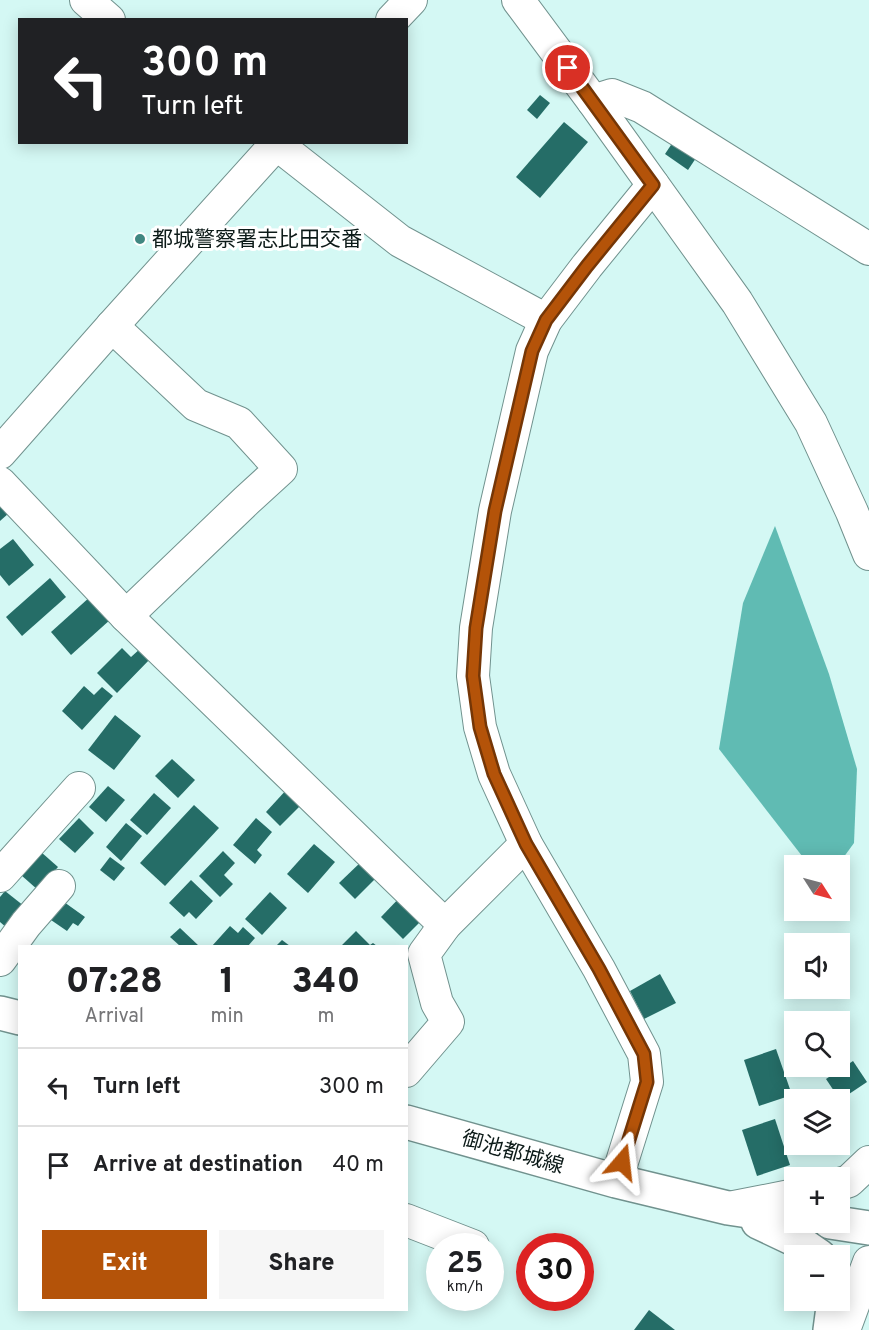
<!DOCTYPE html>
<meta charset="utf-8">
<style>
:root{--surface:#fff;--page:#f6f6f6;--text:#202124;--muted:#757577;--line:#e0e0e0;--accent:#b45309}
body{margin:0;font-family:Overpass,"Noto Sans JP",sans-serif;background:var(--page);color:var(--text);height:100vh;display:flex;flex-direction:column;font-size:22px;white-space:nowrap}
*{box-sizing:border-box;margin:0}
p{font-size:20px;color:var(--muted)}
.icon{flex:none;width:33px;height:33px;fill:none;stroke:currentColor;stroke-width:2;stroke-linecap:round;stroke-linejoin:round}
.map{position:relative;flex:1;overflow:hidden}
.drawer{position:absolute;left:18px;top:945px;width:390px;height:366px;display:flex;flex-direction:column;background:var(--surface);border-radius:0px;box-shadow:0 3px 15px #0003}
.drawer>*{flex:none}
.banner{position:absolute;left:18px;top:18px;width:390px;height:126px;border-radius:0px;box-shadow:0 3px 15px #0003;background:#202124;color:#fff;overflow:hidden}
.needle{width:39px;rotate:126deg}
.buttons{position:absolute;left:784px;top:855px;display:grid;gap:12px}
.buttons a{display:grid;place-items:center;width:66px;height:66px;border-radius:0px;background:var(--surface);box-shadow:0 3px 15px #0003;font-size:30px}
.speed{position:absolute;left:426px;top:1233px;display:flex;gap:12px;font-size:30px;font-weight:700;text-align:center}
.speed>*{display:grid;place-content:center;width:78px;height:78px;border-radius:50%;background:var(--surface);box-shadow:0 3px 15px #0003;line-height:1}
.speed small{font-size:15px;font-weight:400}
.speed .limit{border:9px solid #d22;background:#fff;color:#111}
.pin{position:absolute;display:grid;place-items:center;width:51px;height:51px;color:#fff;margin:-26px;border:3px solid #fff;border-radius:50%;box-shadow:0 2px 6px #0007}
.me{position:absolute;width:66px;margin:-33px;rotate:17deg;stroke-linejoin:round;filter:drop-shadow(0 0 4px #0008)}
.turn{display:flex;align-items:center;gap:21px;height:126px;padding:0 24px;font-size:27px}
.turn .icon{width:78px;height:78px;stroke-width:2.5}
.turn b{display:block;font-size:42px;line-height:51px}
.eta{display:flex;justify-content:space-evenly;align-items:center;height:102px;text-align:center}
.eta b{font-size:36px;font-weight:800;line-height:42px}
.action{display:flex;gap:12px;margin-top:auto;padding:12px 24px}
.action a{flex:1;height:69px;border-radius:0px;background:var(--accent);color:#fff;font-size:24px;font-weight:800;line-height:69px;text-align:center}
.action a+a{background:var(--page);color:var(--text)}
ul{padding:0;list-style:none}
li{display:flex;align-items:center;gap:18px;height:78px;padding:0 24px;border-top:2px solid var(--line)}
li div{flex:1}
li b{display:block;font-size:22px}
li em{font-style:normal}
.map>svg:first-child{display:block}
.forest{fill:#60bbb3}
.building{fill:#256d67}
.lines{fill:none;stroke-linecap:round;stroke-linejoin:round}
.minor-casing{stroke:#71928e;stroke-width:34}
.major-casing{stroke:#71928e;stroke-width:36}
.minor{stroke:#fff;stroke-width:32}
.major{stroke:#fff;stroke-width:33}
.route-casing{stroke:#753606;stroke-width:15}
.route{stroke:#b45309;stroke-width:10}
.poi-dot{fill:#408781;stroke:#fff;stroke-width:2}
.labels{text-anchor:middle;stroke-width:6;stroke-linejoin:round;paint-order:stroke}
.poi-label{font-size:21px;fill:#0c1a18;stroke:#fff;text-anchor:start}
.street-label{font-size:21px;fill:#0c1a18;stroke:#fff}
</style>
<div class="map">
<svg width="869" height="1330" viewBox="0 0 869 1330">
<rect width="100%" height="100%" fill="#d4f8f4"/>
<path class="forest" d="M775,526L829,674L857,769L854,843L838,865H809L719,749L743,603Z"/>
<g class="building">
<path d="M540,95L550,103L537,119L527,110Z"/>
<path d="M564,122L588,142L540,198L516,177Z"/>
<path d="M673,142L696,158L688,170L665,154Z"/>
<path d="M0,503L9,513L0,521Z"/>
<path d="M13,539L34,565L9,586L0,575V549Z"/>
<path d="M50,578L66,597L22,636L6,617Z"/>
<path d="M91,596L111,619L71,655L51,632Z"/>
<path d="M122,648L131,657L141,648L151,658L117,693L97,673Z"/>
<path d="M84,686L94,695L102,687L113,696L82,730L62,711Z"/>
<path d="M115,715L141,736L114,770L88,750Z"/>
<path d="M172,759L195,780L178,798L155,776Z"/>
<path d="M108,786L125,800L106,822L89,807Z"/>
<path d="M288,788L303,803L280,826L266,812Z"/>
<path d="M154,793L171,808L147,835L130,820Z"/>
<path d="M194,805L219,828L165,886L140,863Z"/>
<path d="M79,818L94,833L75,853L59,839Z"/>
<path d="M256,818L272,832L257,850L262,855L255,864L233,845Z"/>
<path d="M126,823L142,836L121,861L106,847Z"/>
<path d="M314,844L335,862L308,893L287,874Z"/>
<path d="M223,851L235,863L224,875L233,884L220,897L199,876Z"/>
<path d="M41,852L58,867L38,890L21,875Z"/>
<path d="M110,857L125,868L114,881L100,870Z"/>
<path d="M363,860L378,876L355,899L339,883Z"/>
<path d="M191,880L213,901L196,919L189,912L184,917L169,903Z"/>
<path d="M5,891L24,906L7,928L0,922V897Z"/>
<path d="M270,892L287,908L262,935L245,919Z"/>
<path d="M404,893L427,915L403,939L381,917Z"/>
<path d="M64,902L85,917L78,926L73,923L67,931L51,920Z"/>
<path d="M230,926L238,933L243,927L255,938L248,946H212Z"/>
<path d="M180,928L199,946H180L170,937Z"/>
<path d="M356,931L370,945L373,943L377,946H341Z"/>
<path d="M282,940L290,946H276Z"/>
<path d="M660,974L676,1003L644,1019L630,991Z"/>
<path d="M776,1049L792,1095L759,1106L744,1060Z"/>
<path d="M853,1061L867,1082L840,1100L826,1079Z"/>
<path d="M775,1119L790,1165L757,1176L742,1130Z"/>
<path d="M649,1310L675,1330H634Z"/>
</g>
<g class="lines">
<defs>
<g id="minor">
<path d="M86,0L109,20"/>
<path d="M518,0L593,101L737,302L811,423L852,512L869,554"/>
<path d="M392,20L411,0"/>
<path d="M593,101L612,95L642,107L869,249"/>
<path d="M283,142L288,153L400,241L546,320"/>
<path d="M112,326L196,405L239,423L281,469L247,500L126,616"/>
<path d="M0,453L112,326L278,142"/>
<path d="M0,483L126,616L445,925"/>
<path d="M0,876L79,788"/>
<path d="M0,960L26,924L59,886"/>
<path d="M406,1071L448,1022L437,1003L424,954L445,925L526,844"/>
<path d="M616,1181L647,1082L644,1054L599,969L526,844L494,774L480,727L473,676L476,628L495,511L532,351L546,320L587,266L653,185"/>
<path d="M840,1184L849,1181L869,1162"/>
<path d="M734,1207L795,1195"/>
<path d="M406,1220L473,1246"/>
<path d="M844,1330L869,1262"/>
</g>
<g id="major">
<path d="M0,1013L20,1018"/>
<path d="M406,1122L616,1181L728,1208L795,1218"/>
<path d="M758,1222L796,1240L819,1256"/>
<path d="M830,1222L869,1228"/>
<path d="M830,1330L834,1300"/>
</g>
</defs>
<use href="#minor" class="minor-casing"/>
<use href="#major" class="major-casing"/>
<use href="#minor" class="minor"/>
<use href="#major" class="major"/>
</g>
<g class="lines">
<defs>
<path id="route" d="M568,68L653,185L587,266L546,320L532,351L495,511L476,628L473,676L480,727L494,774L526,844L599,969L644,1054L647,1082L622,1162"/>
</defs>
<use href="#route" class="route-casing"/>
<use href="#route" class="route"/>
</g>
<circle class="poi-dot" cx="140" cy="239" r="6"/>
<g class="labels">
<g class="poi-label">
<text x="152" y="246">都城警察署志比田交番</text>
</g>
<g class="street-label">
<text transform="translate(513 1152) rotate(16)" y="7">御池都城線</text>
</g>
</g>
</svg>
<div class="buttons">
<a><svg class="needle" viewBox="-14 -14 28 28"><path d="M0-13l5 13h-10z" fill="#e53935"/><path d="M0 13l5-13h-10z" fill="#757577"/></svg></a>
<a><svg class="icon" aria-label="sound" viewBox="0 0 24 24"><path d="M4 9h4l5-4v14l-5-4H4zM17 9q2 3 0 6"/></svg></a>
<a><svg class="icon" aria-label="search" viewBox="0 0 24 24"><circle cx="10" cy="10" r="6"/><path d="M15 15l6 6"/></svg></a>
<a><svg class="icon" aria-label="layers" viewBox="0 0 24 24"><path d="M12 4l9 5-9 5-9-5zM3 14l9 5 9-5"/></svg></a>
<a>+</a>
<a>−</a>
</div>
<div class="speed"><div>25<small>km/h</small></div><div class="limit">30</div></div>
<div class="pin" style="left:568px;top:68px;background:#d93025"><svg class="icon" aria-label="arrive" viewBox="0 0 24 24"><path d="M6 21V4h12l-3 4 3 4H6"/></svg></div>
<svg class="me" style="left:622px;top:1162px" viewBox="-20 -20 40 40"><path d="M0-17L14 15 0 8-14 15z" fill="#b45309" stroke="#fff" stroke-width="4"/></svg>
<div class="banner">
<div class="turn"><svg class="icon" aria-label="left" viewBox="0 0 24 24"><path d="M17 20v-9H6M10 6l-5 5 5 5"/></svg><div><b>300 m</b>Turn left</div></div>
</div>
<section class="drawer">
<div class="eta">
<div><b>07:28</b><p>Arrival</p></div>
<div><b>1</b><p>min</p></div>
<div><b>340</b><p>m</p></div>
</div>
<ul>
<li><svg class="icon" aria-label="left" viewBox="0 0 24 24"><path d="M17 20v-9H6M10 6l-5 5 5 5"/></svg><div><b>Turn left</b></div><em>300 m</em></li>
<li><svg class="icon" aria-label="arrive" viewBox="0 0 24 24"><path d="M6 21V4h12l-3 4 3 4H6"/></svg><div><b>Arrive at destination</b></div><em>40 m</em></li>
</ul>
<div class="action"><a>Exit</a><a>Share</a></div>
</section>
</div>
